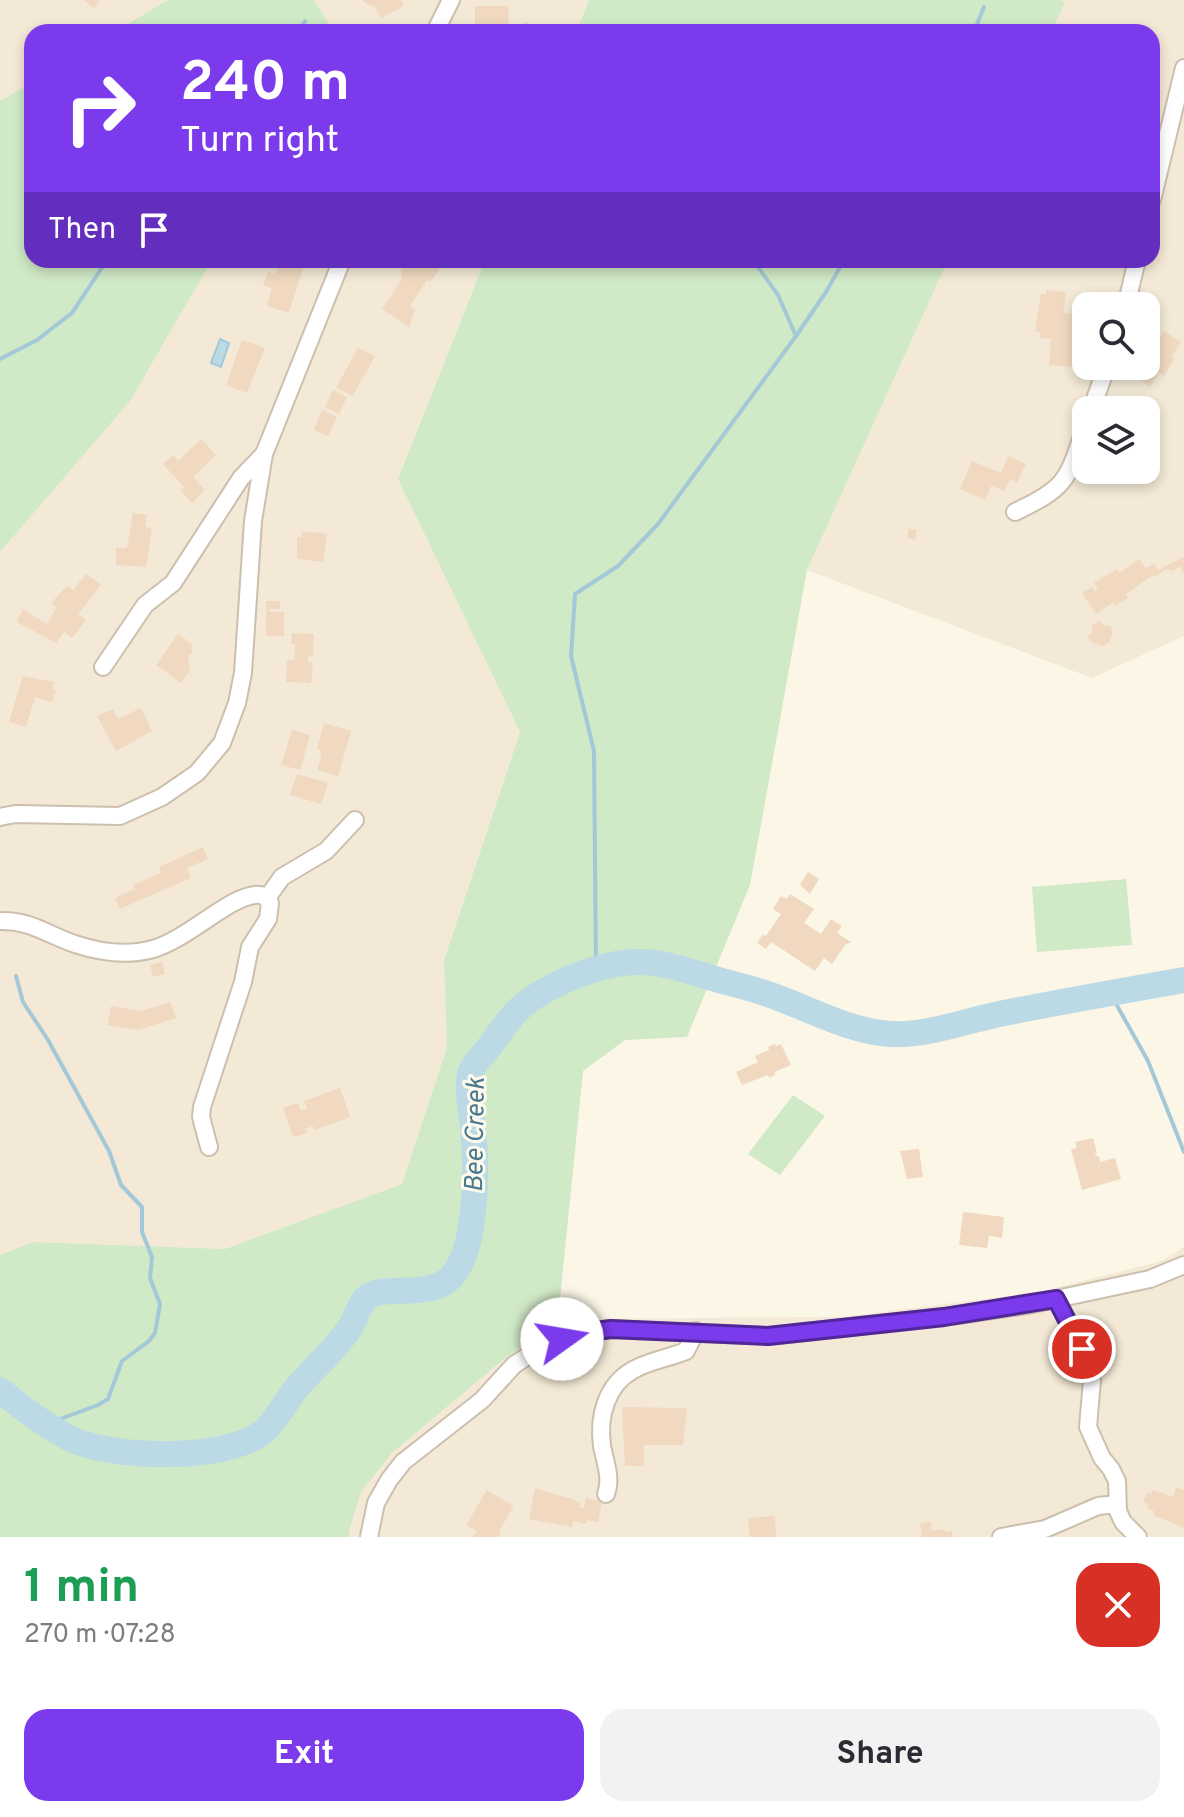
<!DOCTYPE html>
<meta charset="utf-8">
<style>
:root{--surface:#fff;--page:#f2f2f3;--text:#2b2b33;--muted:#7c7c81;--accent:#7c3aed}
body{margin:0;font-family:Overpass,sans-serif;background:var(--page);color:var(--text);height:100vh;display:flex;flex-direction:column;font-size:30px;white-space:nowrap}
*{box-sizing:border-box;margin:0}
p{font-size:26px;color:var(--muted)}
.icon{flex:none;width:44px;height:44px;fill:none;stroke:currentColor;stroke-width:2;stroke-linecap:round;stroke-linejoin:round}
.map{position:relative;height:1537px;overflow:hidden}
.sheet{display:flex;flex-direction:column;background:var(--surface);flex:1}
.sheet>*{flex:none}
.top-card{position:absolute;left:24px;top:24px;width:1136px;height:244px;border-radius:24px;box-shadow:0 4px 12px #0003;background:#7c3aed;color:#fff;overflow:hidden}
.fabs{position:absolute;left:1072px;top:292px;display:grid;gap:16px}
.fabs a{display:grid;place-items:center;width:88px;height:88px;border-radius:16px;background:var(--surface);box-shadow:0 4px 12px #0003;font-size:40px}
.pin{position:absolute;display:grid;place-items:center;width:68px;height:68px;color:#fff;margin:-34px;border:4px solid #fff;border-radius:50%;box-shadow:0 2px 8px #0007}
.me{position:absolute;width:88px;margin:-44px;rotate:77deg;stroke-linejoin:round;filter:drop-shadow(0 0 6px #0008)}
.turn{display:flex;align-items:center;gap:28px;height:168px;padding:0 24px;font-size:36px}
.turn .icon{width:104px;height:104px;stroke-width:2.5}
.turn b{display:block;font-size:56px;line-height:68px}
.then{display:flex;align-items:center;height:76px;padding:0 24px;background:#0003;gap:16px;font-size:30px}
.round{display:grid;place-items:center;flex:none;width:84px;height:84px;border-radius:24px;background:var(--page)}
.headline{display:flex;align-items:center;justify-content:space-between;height:136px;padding:0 24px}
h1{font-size:48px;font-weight:700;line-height:60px;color:#1e9e55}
.primary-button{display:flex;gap:16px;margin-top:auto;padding:16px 24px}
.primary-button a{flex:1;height:92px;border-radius:24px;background:var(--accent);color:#fff;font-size:32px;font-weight:700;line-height:92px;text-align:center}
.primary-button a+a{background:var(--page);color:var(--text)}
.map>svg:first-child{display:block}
.residential{fill:#f3e9d6;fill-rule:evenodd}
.green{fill:#d0e9c6}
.water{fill:#bcdae5;stroke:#a3c8d7;stroke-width:2}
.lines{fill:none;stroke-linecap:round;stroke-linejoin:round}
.stream{stroke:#a3c8d7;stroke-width:4}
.river{stroke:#bcdae5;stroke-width:26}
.building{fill:#f0d9c0}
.minor-casing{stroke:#cdbfae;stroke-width:20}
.minor{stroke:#fff;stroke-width:16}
.route-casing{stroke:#51269a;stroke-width:20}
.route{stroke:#7c3aed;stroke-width:14}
.labels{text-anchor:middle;stroke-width:6;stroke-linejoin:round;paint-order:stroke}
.water-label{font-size:26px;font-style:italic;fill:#4a7a8f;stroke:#fefaee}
</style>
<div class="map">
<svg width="1184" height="1537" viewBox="0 0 1184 1537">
<rect width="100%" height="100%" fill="#fcf6e7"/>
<g class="residential">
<path d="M0,0H168L114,32H32V82L0,101Z"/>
<path d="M314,0H589L576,32H334Z"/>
<path d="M1061,0H1184V636L1092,678L807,570L948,260H1152V32H1051L1065,3ZM1086,306H1146V366H1086ZM1086,410H1146V470H1086Z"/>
<path d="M212,260H485L398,479L520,732L444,960L447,1047L402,1184L225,1249L33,1242L0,1255V552L130,401Z"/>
<path d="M1184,1247V1537H349V1531L361,1492L391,1454L493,1368L558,1319L843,1317L1039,1292L1162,1261Z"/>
</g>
<g class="green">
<path d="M168,0H314L334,32H114Z"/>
<path d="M589,0H1061L1065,3L1051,32H576Z"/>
<path d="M32,82V260H212L130,401L0,552V101Z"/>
<path d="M485,260H948L807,570L750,885L687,1037L625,1040L583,1071L558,1319L493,1368L391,1454L361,1492L349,1531V1537H0V1255L33,1242L225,1249L402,1184L447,1047L444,960L520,732L398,479Z"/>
<path d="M1126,879L1132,945L1037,952L1032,887Z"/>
<path d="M793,1095L825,1116L780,1175L748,1154Z"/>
</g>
<path class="water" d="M220,339L229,343L221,367L211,363Z"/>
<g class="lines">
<g class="stream">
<path d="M298,32L305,21"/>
<path d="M974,32L984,7"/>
<path d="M796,336L826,292L844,260"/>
<path d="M0,359L37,340L72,313L107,260"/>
<path d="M596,969L594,751L571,656L575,594L618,566L658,524L796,336L778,295L753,260"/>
<path d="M16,976L23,1002L48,1040L109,1151L121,1185L142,1207V1232L152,1257L150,1278L160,1304L155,1333L149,1341L122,1361L108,1399L98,1405L47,1424"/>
<path d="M1110,993L1148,1061L1184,1152"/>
</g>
<path class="river" d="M0,1390C21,1407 45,1425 69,1438C111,1459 225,1462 263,1432C277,1420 284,1404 295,1390C313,1368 336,1350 351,1326C356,1318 358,1307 365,1299C382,1281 435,1304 456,1271C477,1240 477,1165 473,1128C472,1111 466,1091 470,1075C472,1065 481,1057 487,1050C496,1038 505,1024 515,1013C534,993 569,977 596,969C644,953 676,967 722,981C742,986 762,991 781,999C816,1012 851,1031 890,1034C925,1036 962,1022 995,1015C1058,1002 1121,991 1184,980"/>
</g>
<g class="building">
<path d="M84,0H100L94,8Z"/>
<path d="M362,0H401L404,6L381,18L374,5L370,6Z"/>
<path d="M475,6H508L509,24H505L502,30L528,22L531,32H471V27L475,26Z"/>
<path d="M280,260L304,265L289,313L267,306L272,288L263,285L268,272L276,274Z"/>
<path d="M415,260H424L439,270L430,282L427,280L410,306L415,309L409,327L382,309L402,279L401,269L409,268Z"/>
<path d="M1046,290L1066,292L1064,313L1086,317V339L1078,338L1076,367L1049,365L1051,339L1040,338V332L1035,331L1041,294H1046Z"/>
<path d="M1164,331L1181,342L1172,356L1175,358L1164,376L1159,373L1150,387L1134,375L1140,366H1146V358Z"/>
<path d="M242,340L265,348L247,393L226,385Z"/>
<path d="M358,348L375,356L353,396L336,388Z"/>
<path d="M333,390L347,397L339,414L325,407Z"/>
<path d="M322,410L337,417L328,436L314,430Z"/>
<path d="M201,439L216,455L193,477L205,490L192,503L180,490L184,487L163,464L173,455L178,461Z"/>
<path d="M1008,456L1026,464L1017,483L1010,479L1005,491L991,486L985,500L960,489L972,461L1001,473Z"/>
<path d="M133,513L147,515L145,526L152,529L146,567L116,565V548H127Z"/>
<path d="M909,529L917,530L915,540L907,538Z"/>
<path d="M302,531L327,534L323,562L297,559V537H301Z"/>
<path d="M1184,557V574L1180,566L1173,571L1167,569L1154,577L1153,575L1126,594L1128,598L1115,606L1113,602L1096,614L1082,593L1092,587L1095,592L1098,589L1094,583L1117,569L1119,573L1139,559L1146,568L1154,564L1158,570Z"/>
<path d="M86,574L101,585L78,614L86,620L72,638L64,632L56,643L17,622L23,609L47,624L57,607L51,603L67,586L73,590Z"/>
<path d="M266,601H280V609H270V612H284V636H266Z"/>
<path d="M1100,621L1105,626H1110L1113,631L1110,642L1102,646L1091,642L1088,637L1092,632V625Z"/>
<path d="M292,633L314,634L313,655L308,657V661L313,663L311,683L286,682L287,660L294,661L295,644H291Z"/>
<path d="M178,634L192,644V652L188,656L190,670L181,683L156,665Z"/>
<path d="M23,676L54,682L52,689L56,690L52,702L35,697L26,727L9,722Z"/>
<path d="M141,708L152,731L116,751L97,716L113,709L118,719Z"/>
<path d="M324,723L351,731L338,776L317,770L321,758L320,750L317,749Z"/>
<path d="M292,730L310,735L300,770L281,765Z"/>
<path d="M297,774L328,783L321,804L290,795Z"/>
<path d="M203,847L208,859L187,868L191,878L120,909L115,898L135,889L133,885L161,873L159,867Z"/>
<path d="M808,872L819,879L810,894L800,885Z"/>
<path d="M790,894L814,909L804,923L821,934L831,919L842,926L837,933L851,942L845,945L832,964L824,958L815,971L771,942L766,949L757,943L763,934L766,936L781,914L773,909L781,896L787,899Z"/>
<path d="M162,962L165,974L153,977L150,965Z"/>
<path d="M170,1002L176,1018L138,1030L108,1025L111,1006L140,1011Z"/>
<path d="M775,1044L776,1046L781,1044L791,1065L774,1072L775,1075L769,1078L768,1075L742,1085L736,1072L758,1062L755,1056L769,1050L768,1047Z"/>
<path d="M340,1088L350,1117L314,1130L313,1126L305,1129L307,1133L293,1137L283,1108L298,1103L301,1111L307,1109L304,1101Z"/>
<path d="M1093,1138L1097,1153L1094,1154L1099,1157L1100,1162L1115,1158L1121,1179L1082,1190L1071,1149L1077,1148L1075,1142Z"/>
<path d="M919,1149L923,1177L907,1179L900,1151Z"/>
<path d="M963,1212L1004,1217L1002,1238L989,1236L987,1248L959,1245Z"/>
<path d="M622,1407L687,1408L683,1445H644V1466H625Z"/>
<path d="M1176,1487L1184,1490V1528L1153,1515L1154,1511L1147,1508L1148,1504L1143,1502L1147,1493L1151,1494L1153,1490L1173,1497Z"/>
<path d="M535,1488L572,1499L580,1503L579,1507L584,1508L586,1498L602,1501L598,1522L587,1520L586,1524L573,1521L572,1527L529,1519Z"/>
<path d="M487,1490L514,1506L499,1531L501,1532L498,1537H473L477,1531L466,1525Z"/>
<path d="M775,1516L776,1537H750L748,1518Z"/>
<path d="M931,1522L932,1531L945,1529V1532L952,1531L953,1537H922L920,1523Z"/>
</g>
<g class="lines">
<defs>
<g id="minor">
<path d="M435,32L451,0"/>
<path d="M1152,200L1184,68"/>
<path d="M1126,306L1137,260"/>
<path d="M1091,410L1107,366"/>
<path d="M1015,512C1069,486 1067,480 1086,425"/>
<path d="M103,667L145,605L173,583L241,478L264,454"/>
<path d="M0,817L15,814L120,816L162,797L197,773L222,743L237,703L243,673L253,521L264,454L342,260"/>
<path d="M267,898L282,877L326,851L355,820"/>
<path d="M0,921C30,920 48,935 75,944C99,952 128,956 153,949C186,940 229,897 255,895C263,894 266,897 270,903L268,919L250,947L243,982L202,1107L201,1117L209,1147"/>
<path d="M1056,1299L1082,1349L1092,1380L1088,1427L1102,1458L1111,1469L1117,1481L1118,1511L1123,1522L1138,1537"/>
<path d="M606,1494C612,1478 605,1462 602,1446C598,1417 606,1385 633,1370C649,1361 669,1358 686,1351L696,1331"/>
<path d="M369,1537L376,1503L389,1480L403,1462L482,1400L514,1365L544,1345L580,1333L611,1329L768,1336L944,1317L1028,1305L1150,1279L1184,1265"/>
<path d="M1001,1537L1045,1529L1098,1506L1117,1504"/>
</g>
</defs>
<use href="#minor" class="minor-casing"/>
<use href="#minor" class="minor"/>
</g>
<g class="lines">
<defs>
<path id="route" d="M562,1339L580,1333L611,1329L768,1336L944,1317L1056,1299L1082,1349"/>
</defs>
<use href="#route" class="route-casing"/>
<use href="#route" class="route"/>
</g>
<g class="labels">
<g class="water-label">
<text transform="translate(474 1135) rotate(-89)" y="9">Bee Creek</text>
</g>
</g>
</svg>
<div class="fabs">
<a><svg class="icon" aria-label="search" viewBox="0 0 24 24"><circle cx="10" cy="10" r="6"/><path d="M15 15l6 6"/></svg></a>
<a><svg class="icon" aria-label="layers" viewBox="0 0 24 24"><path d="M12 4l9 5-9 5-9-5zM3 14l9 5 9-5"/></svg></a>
</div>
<div class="pin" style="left:1082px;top:1349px;background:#d93025"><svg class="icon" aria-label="arrive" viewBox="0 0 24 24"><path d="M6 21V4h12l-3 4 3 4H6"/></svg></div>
<svg class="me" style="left:562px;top:1339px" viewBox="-20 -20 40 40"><circle r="19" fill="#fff"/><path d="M0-13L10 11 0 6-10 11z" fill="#7c3aed"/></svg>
<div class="top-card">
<div class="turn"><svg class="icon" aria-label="right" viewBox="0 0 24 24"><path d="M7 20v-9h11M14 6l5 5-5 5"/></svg><div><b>240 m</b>Turn right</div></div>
<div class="then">Then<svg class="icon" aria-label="arrive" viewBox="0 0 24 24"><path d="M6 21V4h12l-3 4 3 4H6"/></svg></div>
</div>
</div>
<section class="sheet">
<div class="headline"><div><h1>1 min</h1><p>270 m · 07:28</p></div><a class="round" style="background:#d93025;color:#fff"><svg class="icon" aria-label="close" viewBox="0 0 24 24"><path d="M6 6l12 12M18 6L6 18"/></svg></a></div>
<div class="primary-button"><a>Exit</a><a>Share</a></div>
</section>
